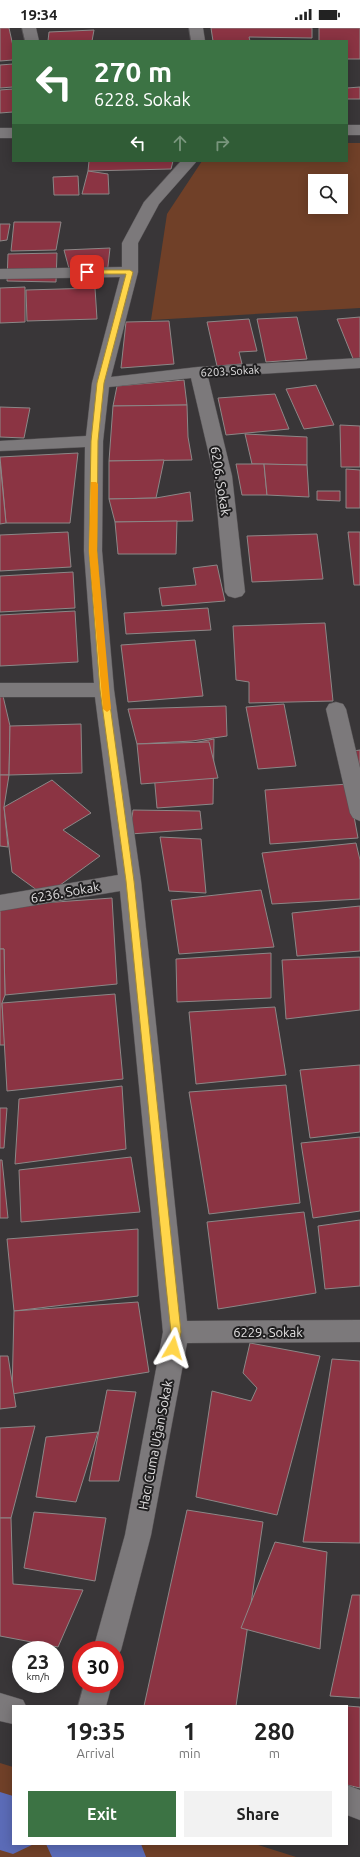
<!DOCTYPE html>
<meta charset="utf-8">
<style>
:root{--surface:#fff;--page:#f2f2f2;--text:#222;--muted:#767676;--accent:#3c7344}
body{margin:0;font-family:Ubuntu,sans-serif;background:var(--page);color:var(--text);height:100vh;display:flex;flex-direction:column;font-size:15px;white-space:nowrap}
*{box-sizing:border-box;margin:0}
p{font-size:13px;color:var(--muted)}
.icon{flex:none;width:22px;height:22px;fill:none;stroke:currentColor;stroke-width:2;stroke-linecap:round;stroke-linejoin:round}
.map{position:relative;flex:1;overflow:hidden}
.panel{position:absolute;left:12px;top:1677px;width:336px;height:140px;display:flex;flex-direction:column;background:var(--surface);border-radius:0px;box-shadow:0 2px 10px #0003}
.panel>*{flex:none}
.banner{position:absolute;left:12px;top:12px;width:336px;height:122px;border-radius:0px;box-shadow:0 2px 10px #0003;background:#3c7344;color:#fff;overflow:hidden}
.buttons{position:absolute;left:308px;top:146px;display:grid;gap:8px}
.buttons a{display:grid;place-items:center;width:40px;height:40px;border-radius:0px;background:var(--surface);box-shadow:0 2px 10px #0003;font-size:20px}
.speed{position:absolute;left:12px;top:1613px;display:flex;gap:8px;font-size:20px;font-weight:700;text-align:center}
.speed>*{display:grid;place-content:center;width:52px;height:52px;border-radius:50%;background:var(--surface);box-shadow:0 2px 10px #0003;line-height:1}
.speed small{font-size:10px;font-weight:400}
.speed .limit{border:6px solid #d22;background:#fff;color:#111}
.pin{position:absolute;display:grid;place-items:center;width:34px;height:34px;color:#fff;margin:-17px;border-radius:8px;box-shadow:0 2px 6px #0006}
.me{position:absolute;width:44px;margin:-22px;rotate:7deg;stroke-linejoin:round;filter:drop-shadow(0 0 3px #0008)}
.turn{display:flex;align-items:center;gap:14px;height:84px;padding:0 16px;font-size:18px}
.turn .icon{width:52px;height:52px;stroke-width:2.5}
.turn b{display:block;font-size:28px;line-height:34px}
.lanes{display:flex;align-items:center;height:38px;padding:0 16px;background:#0003;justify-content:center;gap:20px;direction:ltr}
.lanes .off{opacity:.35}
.eta{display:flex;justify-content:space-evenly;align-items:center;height:68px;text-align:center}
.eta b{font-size:24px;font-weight:600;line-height:28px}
.cta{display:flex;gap:8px;margin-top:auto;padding:8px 16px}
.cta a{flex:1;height:46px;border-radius:0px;background:var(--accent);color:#fff;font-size:16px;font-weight:600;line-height:46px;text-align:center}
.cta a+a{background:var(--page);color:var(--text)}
.status{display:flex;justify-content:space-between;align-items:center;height:28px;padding:0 20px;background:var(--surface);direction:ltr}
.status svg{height:11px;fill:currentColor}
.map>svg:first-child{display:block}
.green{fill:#704028;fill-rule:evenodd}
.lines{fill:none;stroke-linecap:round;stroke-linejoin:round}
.canal{fill:#5b6bb7;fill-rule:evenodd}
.building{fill:#8b3443;stroke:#8c8787}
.street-casing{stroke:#575456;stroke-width:1}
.secondary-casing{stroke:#575456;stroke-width:1}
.street{fill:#7c797b;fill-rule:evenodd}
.secondary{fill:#7c797b;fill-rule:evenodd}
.route{fill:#ffd54a;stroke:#a68a30}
.slow{fill:#f59e0b}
.labels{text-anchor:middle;stroke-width:4;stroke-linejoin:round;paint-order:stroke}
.far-street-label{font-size:11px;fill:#e3e1e2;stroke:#1f1e1f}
.street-label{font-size:13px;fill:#e3e1e2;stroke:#1f1e1f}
</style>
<div class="status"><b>19:34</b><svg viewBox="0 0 49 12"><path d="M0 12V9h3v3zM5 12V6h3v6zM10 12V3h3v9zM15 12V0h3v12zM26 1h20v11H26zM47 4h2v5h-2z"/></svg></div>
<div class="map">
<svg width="360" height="1829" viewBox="0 0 360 1829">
<rect width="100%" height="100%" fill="#393638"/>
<g class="green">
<path d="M347,115H360V280L151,292L167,186L202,133H347ZM315,153H341V179H315Z"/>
<path d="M0,1735L13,1739V1816H255L296,1829H0Z"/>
</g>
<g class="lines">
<g class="canal">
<path d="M0,1764L13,1768V1816H34L13,1826L0,1822Z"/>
<path d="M46,1816H141L146,1829H52Z"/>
</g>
</g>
<g class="building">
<path d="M0,0H9L13,18V32L0,33Z"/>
<path d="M211,0H312V10L249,9L250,13H213Z"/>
<path d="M319,0H360V31H347V13H319Z"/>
<path d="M94,2L92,13H48L49,4Z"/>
<path d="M13,36V59L0,60V37Z"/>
<path d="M360,59V71H347V60Z"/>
<path d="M13,61V84L0,85V62Z"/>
<path d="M89,133H173L171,141L88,143Z"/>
<path d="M88,143L108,146L109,166H82Z"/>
<path d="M78,148L79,167H54L53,149Z"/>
<path d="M14,194H61L56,222L11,223Z"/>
<path d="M0,196H10L7,212L0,213Z"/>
<path d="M110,220L107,247L71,248L64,222Z"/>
<path d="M57,225L56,254L7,253L8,226Z"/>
<path d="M25,259V294L0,295V260Z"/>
<path d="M95,260L97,291L27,293L26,262Z"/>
<path d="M297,289L307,331L266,334L257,291Z"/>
<path d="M360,289V332L354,333L337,291Z"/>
<path d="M249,291L257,323L239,324L242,336L217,338L207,294Z"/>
<path d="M169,293L174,336L121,340L126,294Z"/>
<path d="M184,352L187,377L113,378L117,358Z"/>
<path d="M316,357L334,397L304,401L286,361Z"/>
<path d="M275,366L289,401L226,407L218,370Z"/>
<path d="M187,377L188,409L192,432L109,433L113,378Z"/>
<path d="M0,379L30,380L24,410L0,409Z"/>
<path d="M340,397L360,398V439H341Z"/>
<path d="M245,406L307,409V437L252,436Z"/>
<path d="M78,425L70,495H6L0,429Z"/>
<path d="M164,432L156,470L109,471V433Z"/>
<path d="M0,434L6,495L0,496Z"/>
<path d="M236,436H264L267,467H242Z"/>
<path d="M264,436L307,437L309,469L267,467Z"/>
<path d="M346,441L360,442V480H346Z"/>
<path d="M317,463H340V473L317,472Z"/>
<path d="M190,464L193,493L115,494L109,471L156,470Z"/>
<path d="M177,493L176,526H118L115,494Z"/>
<path d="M68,504L71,539L0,543V507Z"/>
<path d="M348,504H360V557H354Z"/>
<path d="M317,506L323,551L252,554L247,508Z"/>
<path d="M217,537L225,573L162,578L159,560L196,557L193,540Z"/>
<path d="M73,544L75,580L0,584V548Z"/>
<path d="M208,580L211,602L126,606L124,585Z"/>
<path d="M75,583L78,634L0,638V587Z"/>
<path d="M325,595L333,673L249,675V654L236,652L233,598Z"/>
<path d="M195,612L203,668L128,674L121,617Z"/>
<path d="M0,668H3L10,698L9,747H0Z"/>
<path d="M284,676L296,738L258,741L246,679Z"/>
<path d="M226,678L227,708L192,713L137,716L128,681Z"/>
<path d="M81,696L82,745L9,747L10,698Z"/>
<path d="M214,711L213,776L157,780L152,723Z"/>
<path d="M209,714L218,750L141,756L137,716Z"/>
<path d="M360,722V765L353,723Z"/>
<path d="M0,747H9L4,779L8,819L0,818Z"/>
<path d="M52,752L91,785L63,802L100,828L45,868L12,844L4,779Z"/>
<path d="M348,756L358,810L270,816L265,762Z"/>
<path d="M133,782L200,783L202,801L130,806Z"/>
<path d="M160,809L201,811L206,865L169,863Z"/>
<path d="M356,815L360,832V871L272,876L262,825Z"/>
<path d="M261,862L274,919L179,926L171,872Z"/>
<path d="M112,870L117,956L5,967L4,921H0V878Z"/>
<path d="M360,878V923L297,928L292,885Z"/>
<path d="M0,921H4L5,967L2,975L5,1017H0Z"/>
<path d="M271,925V970L177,974L176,931Z"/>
<path d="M360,929V982L286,991L282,932Z"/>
<path d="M115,966L123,1051L7,1063L2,975Z"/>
<path d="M275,979L286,1047L196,1056L189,984Z"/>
<path d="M360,1037V1104L310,1110L300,1042Z"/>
<path d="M286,1057L300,1175L209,1186L189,1064Z"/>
<path d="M122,1058L126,1121L15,1136L19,1071Z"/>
<path d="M0,1080H7L4,1120H0Z"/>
<path d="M360,1109V1183L313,1190L301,1115Z"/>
<path d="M131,1129L140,1184L21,1194L19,1142Z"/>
<path d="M0,1132H2L8,1190H0Z"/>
<path d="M304,1184L316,1265L218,1281L207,1194Z"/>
<path d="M360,1192V1258L325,1261L318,1198Z"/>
<path d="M138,1201V1268L14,1283L7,1211Z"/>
<path d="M138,1274L149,1344L12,1366L14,1283Z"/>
<path d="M250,1315L320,1328L277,1487L196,1469L212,1363L251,1373L257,1360L243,1345Z"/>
<path d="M0,1328H8L16,1379L0,1381Z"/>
<path d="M332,1331L360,1333V1515L303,1514Z"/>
<path d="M107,1362L136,1364L119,1453H89Z"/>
<path d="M35,1398L11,1490H0V1400Z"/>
<path d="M98,1404L76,1474L36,1469L46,1409Z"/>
<path d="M187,1482L263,1494L236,1678H144Z"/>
<path d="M34,1484L106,1490L95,1553L24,1540Z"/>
<path d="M0,1490H11L13,1556L83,1562L58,1619L0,1608Z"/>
<path d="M275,1514L327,1524L320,1621L241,1600Z"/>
<path d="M352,1567H360V1670L330,1668Z"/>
<path d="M347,1678L360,1679V1760L347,1757Z"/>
</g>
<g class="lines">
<defs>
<g id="street">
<path d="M22,0H36L39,13H25Z"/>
<path d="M189,0H203L205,13H191Z"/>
<rect x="347" y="97" width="13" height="10"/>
<rect x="0" y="100" width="13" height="10"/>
<path d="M181,133H197L159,176L138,215V244L111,349L198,339L360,330V340L208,349L232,448L245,564L242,568L235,570L228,568L225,564L214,448L191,350L109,359L103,413L102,523L114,662L141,853L187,1293L360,1292V1314L187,1315L151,1507L121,1622L115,1632V1622H93L125,1507L163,1304L120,863L0,883V867L118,847L95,669H0V655H94L84,523L85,419L0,423V413L86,408L92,355L120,249L0,251V241L122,239V215L144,174Z"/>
<path d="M336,674L343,676L346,681L360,740V793L353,790L350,785L326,681L329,676Z"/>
<path d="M84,1656H112L106,1678H78Z"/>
</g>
<g id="secondary">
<path d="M0,1665L23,1672L26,1678H13V1696L0,1693Z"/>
<path d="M347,1757L360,1762V1792L347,1787Z"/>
</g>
</defs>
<use href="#street" class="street-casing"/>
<use href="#secondary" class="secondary-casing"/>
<use href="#street" class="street"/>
<use href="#secondary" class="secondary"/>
</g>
<path class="route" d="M87,242H130L133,244L104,355L98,413L97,523L108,662L134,853L181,1304L177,1323L173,1325L169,1323L168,1320L171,1304L166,1258L126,853L100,662L89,523L91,413L97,355L126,246H84V243Z"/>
<path class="slow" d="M91,454H96L98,456L97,523L111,681L107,684L103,681L89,523Z"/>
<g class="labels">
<g class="far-street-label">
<text transform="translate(230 343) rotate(-3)" y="4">6203. Sokak</text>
</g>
<g class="street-label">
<text transform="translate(221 453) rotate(81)" y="5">6206. Sokak</text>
<text transform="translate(65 864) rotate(-10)" y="5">6236. Sokak</text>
<text x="268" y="1309">6229. Sokak</text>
<text transform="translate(155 1417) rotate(-79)" y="5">Hacı Cuma Uğan Sokak</text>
</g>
</g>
</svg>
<div class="buttons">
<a><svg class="icon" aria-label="search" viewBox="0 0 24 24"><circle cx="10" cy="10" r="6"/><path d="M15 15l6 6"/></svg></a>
</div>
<div class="speed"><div>23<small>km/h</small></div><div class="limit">30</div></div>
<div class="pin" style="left:87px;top:244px;background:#d93025"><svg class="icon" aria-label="arrive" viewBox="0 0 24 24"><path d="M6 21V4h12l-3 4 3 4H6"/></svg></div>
<svg class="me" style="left:173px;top:1320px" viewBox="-20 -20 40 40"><path d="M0-17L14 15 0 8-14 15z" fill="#ffd54a" stroke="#fff" stroke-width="4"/></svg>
<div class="banner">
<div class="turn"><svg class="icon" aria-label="left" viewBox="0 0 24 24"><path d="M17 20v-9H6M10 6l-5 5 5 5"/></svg><div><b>270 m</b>6228. Sokak</div></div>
<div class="lanes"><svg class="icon" aria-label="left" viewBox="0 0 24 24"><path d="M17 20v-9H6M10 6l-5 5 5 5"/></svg><svg class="icon off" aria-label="ahead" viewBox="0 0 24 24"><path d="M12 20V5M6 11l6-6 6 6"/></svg><svg class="icon off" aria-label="right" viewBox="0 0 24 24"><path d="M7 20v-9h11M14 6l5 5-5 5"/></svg></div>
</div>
<section class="panel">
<div class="eta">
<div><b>19:35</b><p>Arrival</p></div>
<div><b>1</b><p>min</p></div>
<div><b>280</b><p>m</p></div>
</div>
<div class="cta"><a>Exit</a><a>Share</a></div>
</section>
</div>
